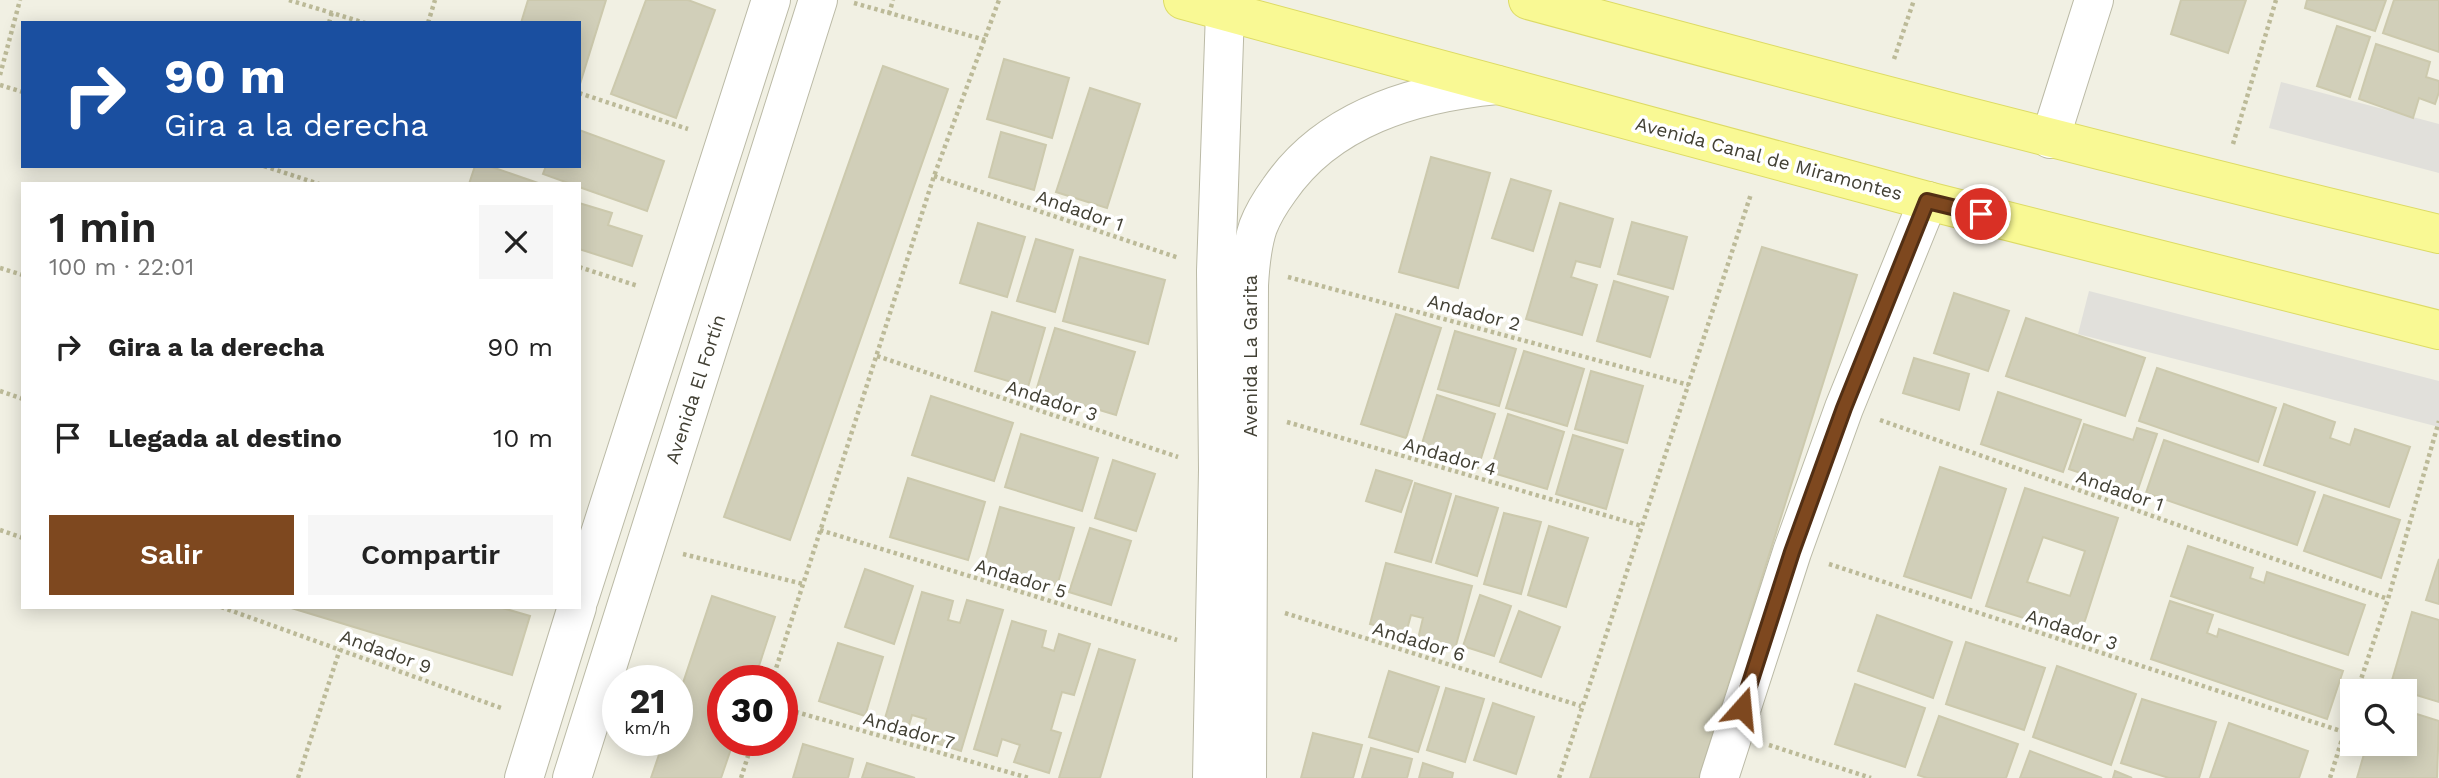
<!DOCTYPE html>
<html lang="es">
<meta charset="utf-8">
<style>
:root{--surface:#fff;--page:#f6f6f6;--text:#222;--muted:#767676;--accent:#7e481f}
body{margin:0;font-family:"Work Sans",sans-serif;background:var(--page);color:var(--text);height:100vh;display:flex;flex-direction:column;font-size:26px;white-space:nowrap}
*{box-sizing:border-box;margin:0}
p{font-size:23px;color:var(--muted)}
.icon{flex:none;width:38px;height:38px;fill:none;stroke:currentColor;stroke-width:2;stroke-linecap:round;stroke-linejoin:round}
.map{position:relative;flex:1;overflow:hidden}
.details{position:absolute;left:21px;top:182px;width:560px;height:427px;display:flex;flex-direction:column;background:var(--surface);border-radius:0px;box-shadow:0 4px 18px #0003}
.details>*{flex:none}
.top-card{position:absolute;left:21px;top:21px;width:560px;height:147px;border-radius:0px;box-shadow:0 4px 18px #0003;background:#1a4fa0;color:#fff;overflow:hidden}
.buttons{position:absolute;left:2340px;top:679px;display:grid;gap:14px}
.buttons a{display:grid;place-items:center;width:77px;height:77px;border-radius:0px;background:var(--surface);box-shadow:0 4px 18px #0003;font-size:35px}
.speed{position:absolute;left:602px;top:665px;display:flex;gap:14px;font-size:35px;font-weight:700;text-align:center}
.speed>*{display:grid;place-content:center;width:91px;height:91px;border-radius:50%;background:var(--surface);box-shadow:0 4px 18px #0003;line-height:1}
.speed small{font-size:18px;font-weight:400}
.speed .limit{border:10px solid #d22;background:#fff;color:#111}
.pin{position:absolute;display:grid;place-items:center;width:60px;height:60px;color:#fff;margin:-30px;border:4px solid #fff;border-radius:50%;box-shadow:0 2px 7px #0007}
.me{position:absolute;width:77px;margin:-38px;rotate:18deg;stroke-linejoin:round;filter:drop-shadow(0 0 5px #0008)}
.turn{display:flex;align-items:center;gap:24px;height:147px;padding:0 28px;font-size:32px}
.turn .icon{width:91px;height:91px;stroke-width:2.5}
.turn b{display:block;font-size:49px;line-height:60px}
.round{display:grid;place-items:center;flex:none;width:74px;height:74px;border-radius:0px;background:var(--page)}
.head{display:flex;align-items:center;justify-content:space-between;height:119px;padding:0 28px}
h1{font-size:42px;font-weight:600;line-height:52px}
.action{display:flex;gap:14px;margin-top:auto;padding:14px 28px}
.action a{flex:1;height:80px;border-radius:0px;background:var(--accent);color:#fff;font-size:28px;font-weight:600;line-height:80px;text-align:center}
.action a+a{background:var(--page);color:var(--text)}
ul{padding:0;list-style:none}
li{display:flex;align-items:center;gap:21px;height:91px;padding:0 28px}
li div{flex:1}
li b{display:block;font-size:26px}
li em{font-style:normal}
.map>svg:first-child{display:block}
.parking{fill:#e1e0db}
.building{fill:#d1cfb9;stroke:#ccc9ad;stroke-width:2;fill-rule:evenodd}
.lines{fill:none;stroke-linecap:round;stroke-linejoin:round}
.street-casing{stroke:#bbbaa6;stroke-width:40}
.primary-casing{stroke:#dddb65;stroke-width:40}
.path{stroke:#bcba98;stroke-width:4.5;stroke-dasharray:3.5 3.5;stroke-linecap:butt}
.street{stroke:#fff;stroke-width:38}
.primary{stroke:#f9f994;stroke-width:38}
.route-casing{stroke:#522f14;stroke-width:18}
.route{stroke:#7e481f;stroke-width:12}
.labels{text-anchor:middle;stroke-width:7;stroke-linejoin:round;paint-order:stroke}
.street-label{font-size:19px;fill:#424034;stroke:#fff}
</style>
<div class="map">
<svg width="2439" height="778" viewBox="0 0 2439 778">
<rect width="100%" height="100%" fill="#f1f0e3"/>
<g class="parking">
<path d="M2281,82L2439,124V173L2269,128Z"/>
<path d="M2089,291L2439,381V427L2078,334Z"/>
</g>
<g class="building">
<path d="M528,0H606L580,84L579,23H521Z"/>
<path d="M646,0H688L715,10L676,118L611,94Z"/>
<path d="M2181,0H2246L2228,53L2171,34Z"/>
<path d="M2307,0H2386L2375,31L2305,8Z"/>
<path d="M2394,0H2439V52L2383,33Z"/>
<path d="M2337,26L2370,37L2350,97L2317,86Z"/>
<path d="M2376,44L2430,62L2426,77L2439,81V92L2435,104L2419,98L2413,118L2359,99Z"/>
<path d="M1004,59L1069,78L1052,138L987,119Z"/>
<path d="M883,66L948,89L790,540L724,517Z"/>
<path d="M1090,88L1140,104L1107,208L1056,192Z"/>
<path d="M579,130L664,161L647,211L579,187V184H571L543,174L546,166H579Z"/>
<path d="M1001,132L1046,145L1034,190L989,177Z"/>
<path d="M1431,157L1490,173L1458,288L1399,272Z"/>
<path d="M475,166H489L541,184H469Z"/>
<path d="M1511,179L1551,191L1533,251L1492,238Z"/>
<path d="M579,203L612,213L608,225L642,236L632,266L579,249Z"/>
<path d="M1560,203L1613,219L1600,267L1576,261L1571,277L1597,285L1582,335L1526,319Z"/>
<path d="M1632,222L1687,237L1673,289L1618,274Z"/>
<path d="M978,223L1025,237L1007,297L960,283Z"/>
<path d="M1036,239L1073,250L1055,312L1017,301Z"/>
<path d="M1762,247L1857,275L1699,778H1590Z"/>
<path d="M1080,257L1165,280L1148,344L1063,321Z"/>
<path d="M1614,281L1668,297L1650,357L1597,341Z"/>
<path d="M1954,293L2009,311L1988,371L1934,353Z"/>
<path d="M992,312L1045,328L1028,387L975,371Z"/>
<path d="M1396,314L1441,328L1406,438L1361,424Z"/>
<path d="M2026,318L2145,358L2125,416L2006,376Z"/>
<path d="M1055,328L1135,352L1116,415L1036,391Z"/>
<path d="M1455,331L1516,349L1499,406L1438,389Z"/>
<path d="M1524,351L1584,369L1567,426L1506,408Z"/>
<path d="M1914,358L1969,374L1959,410L1903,393Z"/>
<path d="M2157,368L2276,408L2258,462L2139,421Z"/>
<path d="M1591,371L1643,386L1627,443L1575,429Z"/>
<path d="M1998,392L2081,420L2063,472L1981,444Z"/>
<path d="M1437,395L1495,414L1478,468L1420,450Z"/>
<path d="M931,396L1013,423L994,481L912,455Z"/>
<path d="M2284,404L2335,422L2330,438L2350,445L2355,429L2410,447L2389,507L2264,465Z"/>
<path d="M1508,414L1564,432L1547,489L1490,472Z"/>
<path d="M2084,424L2133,440L2137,428L2157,434L2137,492L2069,469Z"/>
<path d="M1021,434L1098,458L1082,511L1005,487Z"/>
<path d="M1573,435L1623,450L1606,509L1556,494Z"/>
<path d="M2164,440L2315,492L2297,545L2146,493Z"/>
<path d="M1113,460L1155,474L1136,531L1095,518Z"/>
<path d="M1940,467L2006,489L1971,598L1904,576Z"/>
<path d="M1376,470L1412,481L1401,512L1366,501Z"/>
<path d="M908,478L985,502L968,560L890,537Z"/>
<path d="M1415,483L1451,494L1431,562L1395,552Z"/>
<path d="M2025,488L2118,518L2080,636L1986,606ZM2043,537L2085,551L2070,596L2027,582Z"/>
<path d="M2324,495L2400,520L2381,578L2304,551Z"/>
<path d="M1456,496L1498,508L1477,576L1436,563Z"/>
<path d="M1000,507L1074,528L1057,586L984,564Z"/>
<path d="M1504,513L1541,522L1521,594L1484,584Z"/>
<path d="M1549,526L1588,538L1566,607L1528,595Z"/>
<path d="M1090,528L1131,541L1111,605L1069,592Z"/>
<path d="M2188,546L2253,568L2250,578L2264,583L2267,572L2365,605L2348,655L2171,596Z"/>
<path d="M2439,559V604L2426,600Z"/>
<path d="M1386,563L1472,586L1455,649L1418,639L1423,618L1411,615L1406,633L1370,624Z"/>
<path d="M865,569L913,586L894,644L845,627Z"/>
<path d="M922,592L953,601L948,620L960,623L967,600L1003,610L961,751L920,738L926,719L912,715L907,732L883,725Z"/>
<path d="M1480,595L1511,606L1494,656L1463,646Z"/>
<path d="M712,596L775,617L754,681H723V740H734L721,778H651L664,740H677V701Z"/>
<path d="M2170,601L2213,615L2207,633L2217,637L2219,629L2343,671L2327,719L2151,659Z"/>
<path d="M288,607H499L530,616L512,675Z"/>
<path d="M1519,611L1560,627L1541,677L1500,662Z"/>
<path d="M2412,612L2439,620V702L2390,687Z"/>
<path d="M1877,615L1952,642L1933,698L1858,671Z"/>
<path d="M1012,621L1046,631L1042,647L1054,651L1059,634L1090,644L1074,695L1062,692L1051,730L1061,733L1049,773L1014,762L1020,745L1002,739L997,756L974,749Z"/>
<path d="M1966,642L2045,668L2024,730L1946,704Z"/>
<path d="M838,643L883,657L865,716L819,701Z"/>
<path d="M1099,649L1135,660L1100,778H1059Z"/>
<path d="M2057,666L2136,694L2111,765L2033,737Z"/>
<path d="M1389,671L1439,687L1418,752L1369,737Z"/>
<path d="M1855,684L1925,708L1905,767L1835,744Z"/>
<path d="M1446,688L1484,699L1465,762L1427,750Z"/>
<path d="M2142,699L2216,722L2199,778H2169L2121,763Z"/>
<path d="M1493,703L1534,717L1516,774L1474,760Z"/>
<path d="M2404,710L2439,721L2437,778H2357L2367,744H2404Z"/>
<path d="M1939,716L2018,744L2006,778H1927L1918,775Z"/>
<path d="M2229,723L2308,751L2299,778H2210Z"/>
<path d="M1313,733L1362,745L1353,778H1301Z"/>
<path d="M803,744L853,759L848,778H793Z"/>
<path d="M1371,748L1412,759L1407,778H1362Z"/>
<path d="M2030,751L2102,778H2020Z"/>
<path d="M867,763L915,778H862Z"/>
<path d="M1423,763L1453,773L1452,778H1419Z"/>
<path d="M2115,771L2132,778H2113Z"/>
</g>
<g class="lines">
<defs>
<g id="street">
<path d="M2050,139L2094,0"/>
<path d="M579,599L771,0"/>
<path d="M524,778L577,607"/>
<path d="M572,778L818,0"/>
<path d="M1212,778L1218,470L1216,271L1225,12"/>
<path d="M1247,778L1249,285C1250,267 1252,245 1258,227C1263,214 1271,201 1279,190C1328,118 1414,93 1497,85"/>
<path d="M1719,778L1792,552L1844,408L1928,201"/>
</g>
<g id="primary">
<path d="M1183,0L1928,201L2439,330"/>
<path d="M1528,0C1831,82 2134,161 2439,234"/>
</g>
</defs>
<use href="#street" class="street-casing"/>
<use href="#primary" class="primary-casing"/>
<g class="path">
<path d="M289,0L365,23"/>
<path d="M854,3L985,40"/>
<path d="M889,14L893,0"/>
<path d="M329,23L332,12"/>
<path d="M428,23L435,0"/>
<path d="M1894,59L1914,0"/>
<path d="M0,75L20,0"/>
<path d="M0,85L23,92"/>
<path d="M579,93L688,129"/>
<path d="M2233,144L2276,0"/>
<path d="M264,166L319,184"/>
<path d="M934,176L1179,258"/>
<path d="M579,267L638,286"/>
<path d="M0,268L23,275"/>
<path d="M1288,277L1689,385"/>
<path d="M877,356L1178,457"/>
<path d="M0,391L23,399"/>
<path d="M1880,420L2388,599"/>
<path d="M1287,422L1642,526"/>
<path d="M0,530L23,538"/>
<path d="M820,530L1177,640"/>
<path d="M683,554L803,584"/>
<path d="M1829,564L2344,732"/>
<path d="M221,607L504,709"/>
<path d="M1285,613L1581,706"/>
<path d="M772,681L934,176L999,0"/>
<path d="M2357,691L2388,599L2439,421"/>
<path d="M782,708L1029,778"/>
<path d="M1769,745L1871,778"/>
<path d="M298,778L340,649"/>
<path d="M741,778L753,740"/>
<path d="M1559,778L1751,194"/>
<path d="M2330,778L2352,707"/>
</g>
<use href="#street" class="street"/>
<use href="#primary" class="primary"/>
</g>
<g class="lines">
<defs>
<path id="route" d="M1742,708L1792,552L1844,408L1927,201L1981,214"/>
</defs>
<use href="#route" class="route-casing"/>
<use href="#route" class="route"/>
</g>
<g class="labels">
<g class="street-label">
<text transform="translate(1769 158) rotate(15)" y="7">Avenida Canal de Miramontes</text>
<text transform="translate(1080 210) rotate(19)" y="7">Andador 1</text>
<text transform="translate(1474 312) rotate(15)" y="7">Andador 2</text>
<text transform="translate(1250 356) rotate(-90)" y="7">Avenida La Garita</text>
<text transform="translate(695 389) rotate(-72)" y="7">Avenida El Fortín</text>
<text transform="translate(1052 400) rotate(18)" y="7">Andador 3</text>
<text transform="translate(1450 456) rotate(16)" y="7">Andador 4</text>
<text transform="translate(2120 490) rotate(19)" y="7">Andador 1</text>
<text transform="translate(1021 578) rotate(17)" y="7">Andador 5</text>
<text transform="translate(2072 629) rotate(18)" y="7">Andador 3</text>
<text transform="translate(1419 641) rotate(17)" y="7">Andador 6</text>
<text transform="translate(386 651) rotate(20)" y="7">Andador 9</text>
<text transform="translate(909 730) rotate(16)" y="7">Andador 7</text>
</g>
</g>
</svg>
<div class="buttons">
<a><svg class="icon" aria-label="search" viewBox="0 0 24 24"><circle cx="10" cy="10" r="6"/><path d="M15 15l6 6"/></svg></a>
</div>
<div class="speed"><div>21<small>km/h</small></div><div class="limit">30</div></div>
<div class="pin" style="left:1981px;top:214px;background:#d93025"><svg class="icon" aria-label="arrive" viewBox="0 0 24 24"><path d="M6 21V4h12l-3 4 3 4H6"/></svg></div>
<svg class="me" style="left:1742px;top:708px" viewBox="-20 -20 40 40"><path d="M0-17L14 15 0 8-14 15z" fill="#7e481f" stroke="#fff" stroke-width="4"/></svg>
<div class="top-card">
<div class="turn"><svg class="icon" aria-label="right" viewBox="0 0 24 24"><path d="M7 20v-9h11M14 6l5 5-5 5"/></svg><div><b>90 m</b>Gira a la derecha</div></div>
</div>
<section class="details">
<div class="head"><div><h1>1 min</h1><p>100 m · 22:01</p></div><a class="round"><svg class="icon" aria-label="close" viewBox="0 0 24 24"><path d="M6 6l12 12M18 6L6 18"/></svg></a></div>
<ul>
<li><svg class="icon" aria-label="right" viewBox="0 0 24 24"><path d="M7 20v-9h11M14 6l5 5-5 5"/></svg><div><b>Gira a la derecha</b></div><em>90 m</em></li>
<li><svg class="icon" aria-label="arrive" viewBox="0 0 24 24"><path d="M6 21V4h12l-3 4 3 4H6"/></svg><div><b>Llegada al destino</b></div><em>10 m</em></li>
</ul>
<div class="action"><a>Salir</a><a>Compartir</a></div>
</section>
</div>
